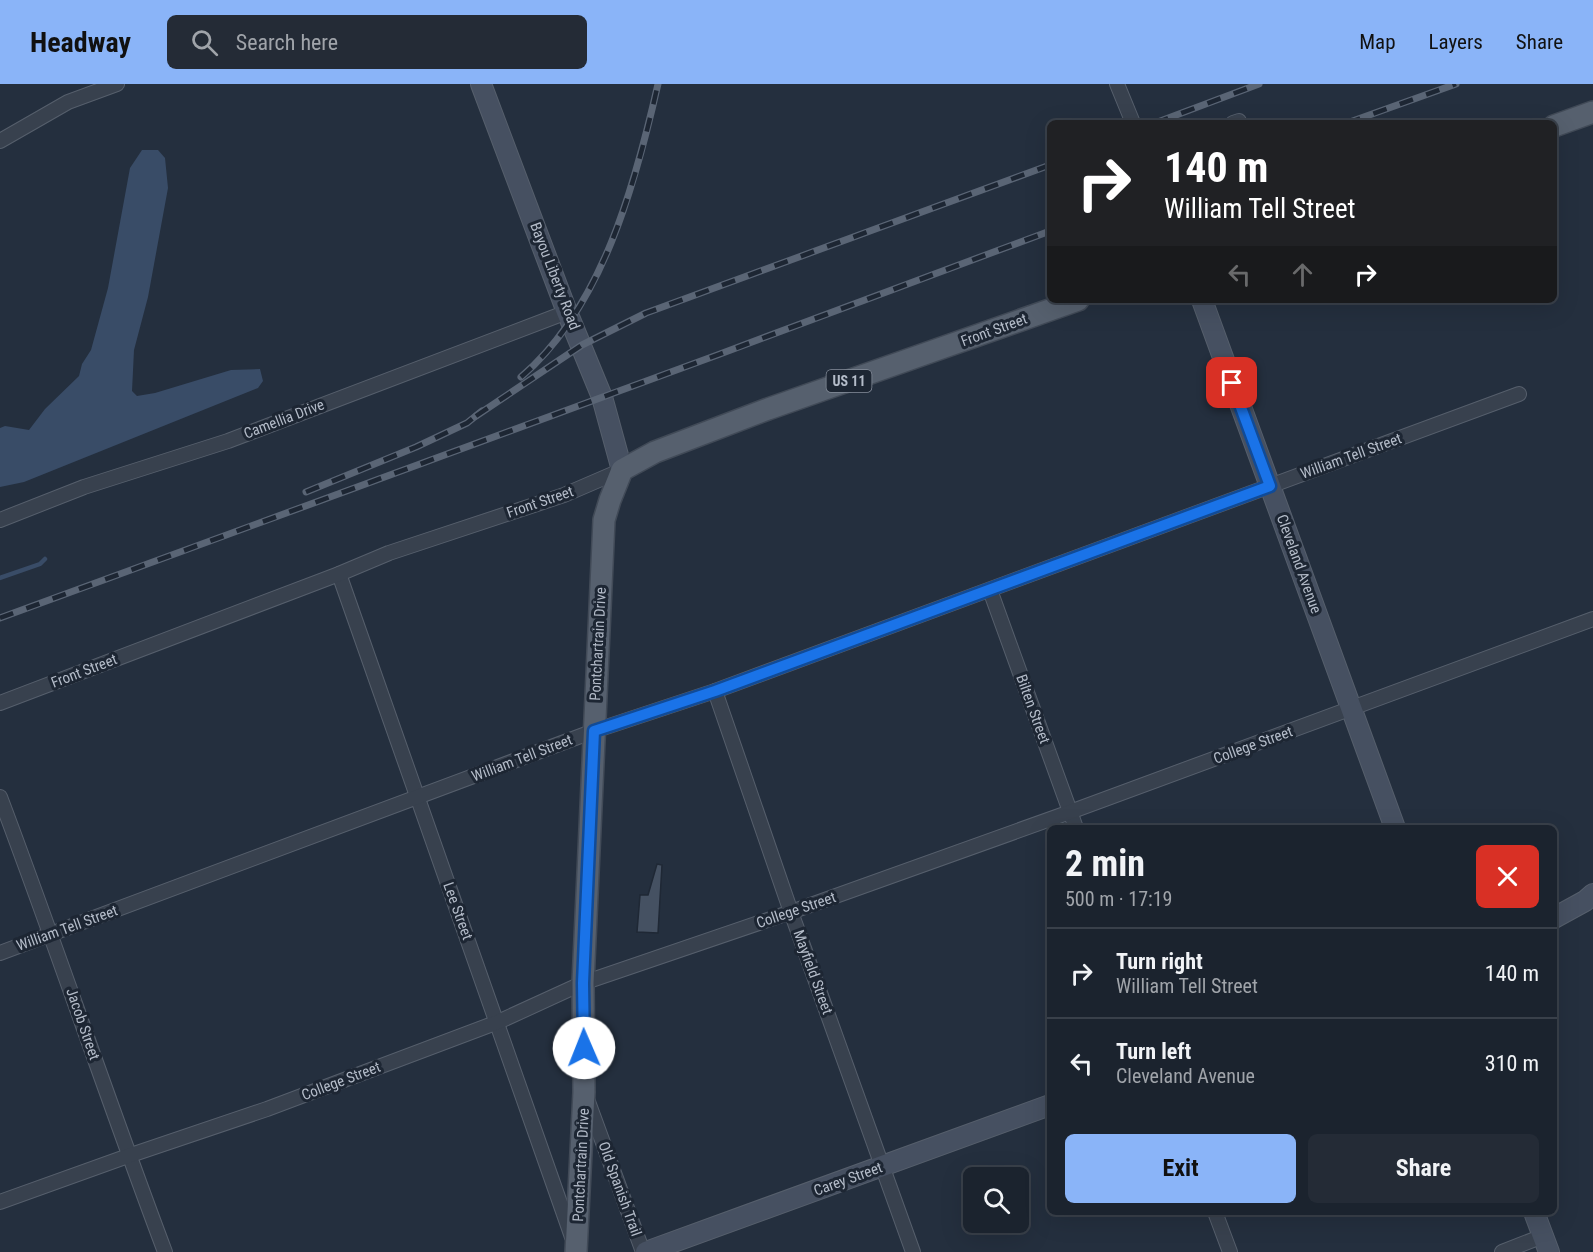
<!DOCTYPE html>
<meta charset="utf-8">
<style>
:root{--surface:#1b232e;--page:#242b36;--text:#f1f3f6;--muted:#a0a4aa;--line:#39404a;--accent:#8ab4f8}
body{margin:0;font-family:"Roboto Condensed",sans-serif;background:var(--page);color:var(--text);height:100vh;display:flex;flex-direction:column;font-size:22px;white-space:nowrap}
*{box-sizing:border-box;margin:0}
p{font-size:20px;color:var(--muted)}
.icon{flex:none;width:33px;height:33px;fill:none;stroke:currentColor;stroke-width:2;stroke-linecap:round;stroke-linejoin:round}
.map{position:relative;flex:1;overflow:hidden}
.details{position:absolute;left:1047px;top:741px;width:510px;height:390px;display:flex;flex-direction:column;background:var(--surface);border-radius:9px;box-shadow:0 6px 24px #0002,0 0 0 2px var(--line)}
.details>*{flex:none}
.top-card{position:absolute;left:1047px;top:36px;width:510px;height:183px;border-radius:9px;box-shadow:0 6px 24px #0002,0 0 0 2px var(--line);background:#202124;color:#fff;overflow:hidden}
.controls{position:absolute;left:963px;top:1083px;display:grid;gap:12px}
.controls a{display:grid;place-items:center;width:66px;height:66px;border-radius:9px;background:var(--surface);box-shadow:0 6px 24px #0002,0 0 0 2px var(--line);font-size:30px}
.pin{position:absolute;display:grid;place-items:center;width:51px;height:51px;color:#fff;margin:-26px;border-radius:12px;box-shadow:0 3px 9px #0006}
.me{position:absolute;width:66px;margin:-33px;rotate:359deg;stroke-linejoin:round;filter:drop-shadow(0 0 4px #0008)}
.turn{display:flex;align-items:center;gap:21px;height:126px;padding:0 18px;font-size:27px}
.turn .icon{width:78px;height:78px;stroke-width:2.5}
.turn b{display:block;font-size:42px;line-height:51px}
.lanes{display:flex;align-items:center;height:57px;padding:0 18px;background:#0003;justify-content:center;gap:30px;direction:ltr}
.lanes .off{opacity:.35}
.round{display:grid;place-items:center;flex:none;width:63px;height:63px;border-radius:9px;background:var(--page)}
.overview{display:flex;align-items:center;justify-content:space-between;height:102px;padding:0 18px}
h1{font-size:36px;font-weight:700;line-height:45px}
.primary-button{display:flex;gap:12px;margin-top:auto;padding:12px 18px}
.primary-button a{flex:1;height:69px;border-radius:9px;background:var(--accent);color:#111;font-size:24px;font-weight:700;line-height:69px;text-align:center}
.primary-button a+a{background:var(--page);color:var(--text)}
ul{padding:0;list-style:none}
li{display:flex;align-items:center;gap:18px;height:90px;padding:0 18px;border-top:2px solid var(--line)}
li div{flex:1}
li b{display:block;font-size:22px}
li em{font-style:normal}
header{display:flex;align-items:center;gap:36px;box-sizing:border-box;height:84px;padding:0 30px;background:var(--accent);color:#111}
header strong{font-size:28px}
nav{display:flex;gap:33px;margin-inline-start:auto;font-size:21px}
.search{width:420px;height:54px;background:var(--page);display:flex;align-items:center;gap:15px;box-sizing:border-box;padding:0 21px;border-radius:9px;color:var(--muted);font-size:22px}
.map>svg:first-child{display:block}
.water{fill:#394c67}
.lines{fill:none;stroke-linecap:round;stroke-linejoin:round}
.stream{stroke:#394c67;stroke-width:4.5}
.building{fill:#455162;stroke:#1f2835;stroke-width:1.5}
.street-casing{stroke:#565f6c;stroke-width:16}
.secondary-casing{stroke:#565f6c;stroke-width:22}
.primary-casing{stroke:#414a57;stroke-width:24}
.street{stroke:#38414e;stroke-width:14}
.secondary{stroke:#465061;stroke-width:20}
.primary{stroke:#56606e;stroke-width:21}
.rail-casing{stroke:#5a6575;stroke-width:7}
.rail{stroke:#1d2633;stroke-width:4.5;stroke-dasharray:14;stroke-linecap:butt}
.route-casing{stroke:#114b97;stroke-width:15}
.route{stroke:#1a73e8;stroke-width:10}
.labels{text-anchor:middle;stroke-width:6;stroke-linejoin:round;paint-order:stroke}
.shield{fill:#1d2633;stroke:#878f9c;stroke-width:1.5}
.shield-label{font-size:14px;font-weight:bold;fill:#b4bcc9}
.street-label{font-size:15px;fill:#b4bcc9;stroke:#1d2633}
</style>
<header>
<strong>Headway</strong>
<div class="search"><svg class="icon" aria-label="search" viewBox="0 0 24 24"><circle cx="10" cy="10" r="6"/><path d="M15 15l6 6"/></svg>Search here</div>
<nav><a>Map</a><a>Layers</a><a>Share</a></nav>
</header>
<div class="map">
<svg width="1593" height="1168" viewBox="0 0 1593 1168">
<rect width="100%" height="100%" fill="#242f3e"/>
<path class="water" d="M142,66H158L165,74L168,104L148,213L134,266L132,307L137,312L155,309L231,286L260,285L263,297L258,304L24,398L0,403V344L5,342L29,346L45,325L79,292L82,280L91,266L108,204L130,84Z"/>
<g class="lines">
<path class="stream" d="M0,494L40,480L45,475"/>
</g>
<path class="building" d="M657,780L662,781L658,849L637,848L640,811H648Z"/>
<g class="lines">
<defs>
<g id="street">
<path d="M1117,0L1133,39"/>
<path d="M1233,39L1239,37"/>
<path d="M0,57L68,18L117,0"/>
<path d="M0,436L84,403L228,357L567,228"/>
<path d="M339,490L572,1153"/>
<path d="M990,506L1076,744"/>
<path d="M715,607L791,828L913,1168"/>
<path d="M0,619L339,490L389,469L564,411L622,386"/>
<path d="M0,713C57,864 108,1017 165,1168"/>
<path d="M0,869L594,647L715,607L1519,310"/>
<path d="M587,1015L643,1168"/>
<path d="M0,1118L128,1072L267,1025L498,938L583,899L791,828L1070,728L1593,535"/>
<path d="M1215,1128L1230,1168"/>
<path d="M1502,1168L1543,1152"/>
</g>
<g id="secondary">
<path d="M481,0L567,228L602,313L622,386"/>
<path d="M1202,216L1395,744"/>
<path d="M1554,834L1585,817L1593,810"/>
<path d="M1534,1128L1549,1168"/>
<path d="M646,1168L1050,1021"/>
</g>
<g id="primary">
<path d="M1554,42L1593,28"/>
<path d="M576,1168L584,1008L583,899L604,436L610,416L622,386L655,368L768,325L1078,216"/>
</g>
</defs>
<use href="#street" class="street-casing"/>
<use href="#secondary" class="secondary-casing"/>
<use href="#primary" class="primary-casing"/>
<use href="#street" class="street"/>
<use href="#secondary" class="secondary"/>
<use href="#primary" class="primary"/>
<defs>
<g id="rail">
<path d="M1155,39L1259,0"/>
<path d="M1347,39L1456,0"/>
<path d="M521,293C602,224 635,101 658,0"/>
<path d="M476,332L582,261L646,229L1050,81"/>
<path d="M306,408L416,363L467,339L482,327"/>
<path d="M0,534L720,270L1050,147"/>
</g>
</defs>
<use href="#rail" class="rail-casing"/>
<use href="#rail" class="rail"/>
</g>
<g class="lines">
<defs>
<path id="route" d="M584,964L583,899L594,647L715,607L1270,402L1232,299"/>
</defs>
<use href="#route" class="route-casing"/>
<use href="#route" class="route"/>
</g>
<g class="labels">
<rect class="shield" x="826.5" y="286" width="45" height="22" rx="4.5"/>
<g class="shield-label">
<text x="849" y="302">US 11</text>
</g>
<g class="street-label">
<text transform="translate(555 192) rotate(69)" y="5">Bayou Liberty Road</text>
<text transform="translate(994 246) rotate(-20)" y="5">Front Street</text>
<text transform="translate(284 335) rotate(-21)" y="5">Camellia Drive</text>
<text transform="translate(1351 372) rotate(-20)" y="5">William Tell Street</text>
<text transform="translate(540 418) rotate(-19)" y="5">Front Street</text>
<text transform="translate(1299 480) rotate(70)" y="5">Cleveland Avenue</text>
<text transform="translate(598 560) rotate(-87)" y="5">Pontchartrain Drive</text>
<text transform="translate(84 587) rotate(-21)" y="5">Front Street</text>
<text transform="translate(1033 625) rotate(70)" y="5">Bilten Street</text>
<text transform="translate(1253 661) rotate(-20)" y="5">College Street</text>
<text transform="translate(522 674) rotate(-21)" y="5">William Tell Street</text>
<text transform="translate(796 826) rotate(-19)" y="5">College Street</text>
<text transform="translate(458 827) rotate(70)" y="5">Lee Street</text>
<text transform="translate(67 844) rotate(-20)" y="5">William Tell Street</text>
<text transform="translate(813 888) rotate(70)" y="5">Mayfield Street</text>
<text transform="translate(83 940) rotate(71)" y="5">Jacob Street</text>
<text transform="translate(341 997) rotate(-21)" y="5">College Street</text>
<text transform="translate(581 1081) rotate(-87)" y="5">Pontchartrain Drive</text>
<text transform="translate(848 1095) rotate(-20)" y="5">Carey Street</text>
<text transform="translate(620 1105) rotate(70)" y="5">Old Spanish Trail</text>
</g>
</g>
</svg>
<div class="controls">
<a><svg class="icon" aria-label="search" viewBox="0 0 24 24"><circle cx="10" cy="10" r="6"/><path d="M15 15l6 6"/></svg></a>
</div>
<div class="pin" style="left:1232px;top:299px;background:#d93025"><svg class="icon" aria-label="arrive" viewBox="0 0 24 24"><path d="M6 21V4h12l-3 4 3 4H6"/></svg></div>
<svg class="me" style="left:584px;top:964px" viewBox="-20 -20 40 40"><circle r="19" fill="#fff"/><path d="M0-13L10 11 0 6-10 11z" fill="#1a73e8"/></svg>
<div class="top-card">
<div class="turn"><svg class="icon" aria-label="right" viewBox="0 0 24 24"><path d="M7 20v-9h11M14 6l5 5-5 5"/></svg><div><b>140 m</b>William Tell Street</div></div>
<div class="lanes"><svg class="icon off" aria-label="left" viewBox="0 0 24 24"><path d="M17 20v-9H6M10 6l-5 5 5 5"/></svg><svg class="icon off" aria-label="ahead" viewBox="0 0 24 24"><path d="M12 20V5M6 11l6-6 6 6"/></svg><svg class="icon" aria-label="right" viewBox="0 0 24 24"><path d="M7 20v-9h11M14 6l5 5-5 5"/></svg></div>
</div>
<section class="details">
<div class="overview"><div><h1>2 min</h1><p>500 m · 17:19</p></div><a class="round" style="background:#d93025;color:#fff"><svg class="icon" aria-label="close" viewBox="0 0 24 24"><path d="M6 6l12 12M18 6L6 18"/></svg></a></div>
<ul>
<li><svg class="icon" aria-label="right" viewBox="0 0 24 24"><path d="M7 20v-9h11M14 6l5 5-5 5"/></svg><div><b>Turn right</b><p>William Tell Street</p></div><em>140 m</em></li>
<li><svg class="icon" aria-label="left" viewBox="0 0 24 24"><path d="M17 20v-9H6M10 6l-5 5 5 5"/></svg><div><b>Turn left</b><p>Cleveland Avenue</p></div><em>310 m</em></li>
</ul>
<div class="primary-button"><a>Exit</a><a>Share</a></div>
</section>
</div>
